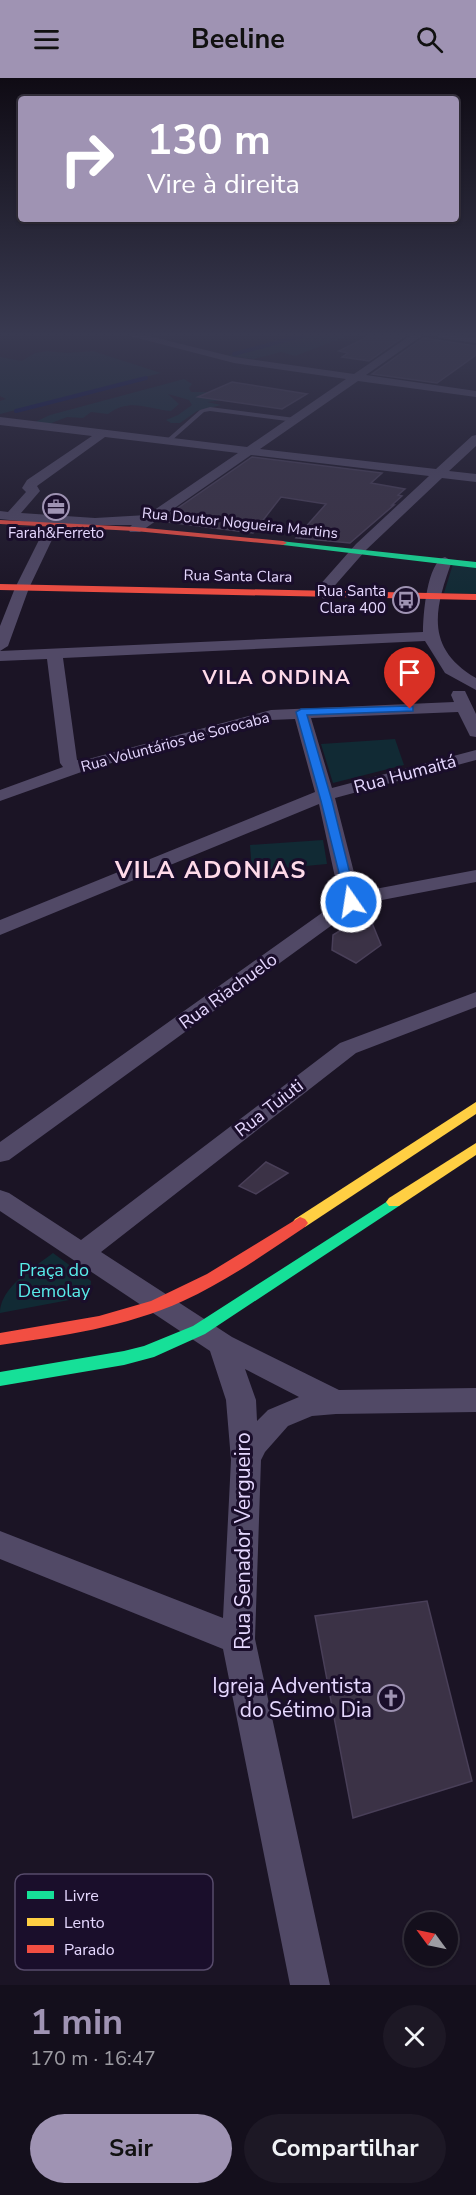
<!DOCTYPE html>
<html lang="pt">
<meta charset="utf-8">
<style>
:root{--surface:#140f1c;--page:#1d1825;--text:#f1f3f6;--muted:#9d9ca3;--line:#332f3b;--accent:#9f93b3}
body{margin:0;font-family:"Nunito Sans",sans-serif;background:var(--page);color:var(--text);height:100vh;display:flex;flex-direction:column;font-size:22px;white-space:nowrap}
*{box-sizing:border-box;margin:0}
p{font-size:20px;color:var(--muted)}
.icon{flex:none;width:33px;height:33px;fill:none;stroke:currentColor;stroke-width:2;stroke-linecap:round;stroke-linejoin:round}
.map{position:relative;height:1907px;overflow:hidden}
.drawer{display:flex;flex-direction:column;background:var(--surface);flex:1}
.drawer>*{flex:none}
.top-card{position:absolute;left:18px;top:18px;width:441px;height:126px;border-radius:6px;box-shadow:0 2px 4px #0004,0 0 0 2px var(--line);background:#9f93b3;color:#fff;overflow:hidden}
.needle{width:39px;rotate:303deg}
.controls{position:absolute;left:404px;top:1834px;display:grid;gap:12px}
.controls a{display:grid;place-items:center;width:54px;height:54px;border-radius:50%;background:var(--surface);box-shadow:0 2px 4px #0004,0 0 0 2px var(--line);font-size:30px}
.pin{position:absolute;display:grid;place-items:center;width:51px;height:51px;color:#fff;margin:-62px -26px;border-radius:50% 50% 50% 0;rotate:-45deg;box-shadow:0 0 6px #0007}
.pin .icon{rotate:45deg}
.me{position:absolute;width:66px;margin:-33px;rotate:347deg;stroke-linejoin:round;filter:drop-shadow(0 0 4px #0008)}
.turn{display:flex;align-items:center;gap:21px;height:126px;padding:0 30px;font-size:27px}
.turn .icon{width:78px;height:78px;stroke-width:2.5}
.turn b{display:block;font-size:42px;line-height:51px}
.round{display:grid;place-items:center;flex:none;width:63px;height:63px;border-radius:32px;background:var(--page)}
.summary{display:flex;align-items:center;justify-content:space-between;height:102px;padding:0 30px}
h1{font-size:36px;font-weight:700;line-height:45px;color:var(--accent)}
.primary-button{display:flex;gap:12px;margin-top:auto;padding:12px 30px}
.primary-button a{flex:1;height:69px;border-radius:36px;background:var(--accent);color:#111;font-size:24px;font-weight:700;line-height:69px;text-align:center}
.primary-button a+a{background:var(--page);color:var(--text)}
header{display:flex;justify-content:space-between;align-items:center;height:78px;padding:0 30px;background:var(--accent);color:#111;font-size:27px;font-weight:700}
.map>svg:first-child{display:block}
.green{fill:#112a34}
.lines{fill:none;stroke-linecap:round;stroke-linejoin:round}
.stream{stroke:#070f49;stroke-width:4}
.building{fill:#3b3246;stroke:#493f58;stroke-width:1.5}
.lane{fill:#514966;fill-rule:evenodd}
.street{fill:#514966;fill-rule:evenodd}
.fast{fill:#16e098;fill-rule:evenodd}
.slow{fill:#ffcf43;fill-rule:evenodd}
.jam{fill:#f24e42;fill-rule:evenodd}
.route{fill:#1a73e8;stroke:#114b97;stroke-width:1.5}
.labels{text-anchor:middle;stroke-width:6;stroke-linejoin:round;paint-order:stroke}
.far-street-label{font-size:15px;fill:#e6d8ff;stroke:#1a0e2b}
.far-poi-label{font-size:15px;fill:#e6d8ff;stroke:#1a0e2b}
.street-label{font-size:18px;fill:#e6d8ff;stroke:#1a0e2b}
.park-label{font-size:18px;fill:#58ebea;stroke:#1a0e2b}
.far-district-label{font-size:20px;font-weight:bold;letter-spacing:1.5px;fill:#ffdae9;stroke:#1a0e2b}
.near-street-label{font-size:21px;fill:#e6d8ff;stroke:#1a0e2b}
.near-poi-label{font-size:21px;fill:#e6d8ff;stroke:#1a0e2b;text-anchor:end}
.district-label{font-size:24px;font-weight:bold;letter-spacing:1.5px;fill:#ffdae9;stroke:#1a0e2b}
.key{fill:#1a0e2b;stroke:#574b6b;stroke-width:1.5}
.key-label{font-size:16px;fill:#e6d8ff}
</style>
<header><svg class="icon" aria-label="menu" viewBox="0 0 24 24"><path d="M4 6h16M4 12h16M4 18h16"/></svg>Beeline<svg class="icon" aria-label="search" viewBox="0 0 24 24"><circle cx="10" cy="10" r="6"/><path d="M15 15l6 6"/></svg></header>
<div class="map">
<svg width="476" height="1907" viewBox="0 0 476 1907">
<rect width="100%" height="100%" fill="#1b1425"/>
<g class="green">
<path d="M300,257H350L295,278L281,274L254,281L227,278Z"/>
<path d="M47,273L67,275L93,273L161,295L0,336V323L6,321L0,318V279L22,283L35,275Z"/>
<path d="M184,301L192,306L189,310L191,314H223L224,322L207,324L221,327L197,333L180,345H171L166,342L178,337L192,327L189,322L168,316L179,326L171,333C149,332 131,319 108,336L91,334L83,340L67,339L49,346L35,344L50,337Z"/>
<path d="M453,486L476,490V516L444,515Z"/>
<path d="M395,661L404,687L333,705L321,666Z"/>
<path d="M323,762L327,786L252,793L250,767Z"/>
<path d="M53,1175L91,1203L90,1213L80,1220L0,1235C0,1209 35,1189 53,1175Z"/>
</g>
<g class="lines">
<g class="stream">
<path d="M234,276L304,257"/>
<path d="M16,333L146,300"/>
</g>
</g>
<g class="building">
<path d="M371,257H406L369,283L342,279L348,275L339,273Z"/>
<path d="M423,260L476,268V277L437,305L372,296Z"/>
<path d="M232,304L307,316L282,331L198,319Z"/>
<path d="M252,379L382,395L371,405L405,411L398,417L402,418L392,427H394L350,465L296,460L326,426L281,419L253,455L159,443Z"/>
<path d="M354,844L372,845L381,867L356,885L332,872L333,857Z"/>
<path d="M266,1084L288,1095L256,1116L239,1108Z"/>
<path d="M427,1523L472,1703L353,1740L315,1538Z"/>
</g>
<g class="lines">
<path class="lane" d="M210,329L295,340L298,342L295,344L210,333L204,334L170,364H166V362L200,332Z"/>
<g class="street">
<path d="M126,257H145L234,279L354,296L411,257H423L366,297L476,313V319L358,303L260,371L436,391L472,358L476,357V368L449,393L476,396V404L442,400L366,472L330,513L329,520L324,521L317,517L318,509L356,466L429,398L251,377L140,454H130L128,451L132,447H59L29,510L8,568L0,573V548L15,510L47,446L0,441V433L8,434L26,414L22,410L27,402L92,358L0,347V339L247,369L346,301L234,285ZM105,359L238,375L147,437L95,440L21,435L40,413L37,408Z"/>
<path d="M436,257L476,259V265L441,260Z"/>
<path d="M445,479L452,483C434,532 425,570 476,600V612L445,595L425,563L63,580L77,682L81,683L271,632L454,624L451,617L453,613H465L476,636V659L470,658L458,634L311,640L332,710L476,672V682L335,720L359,814L476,792V804L361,826L9,1082L0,1084V1064L340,822L319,726L0,857V842L5,840L315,714L295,641L271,642L214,656L87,692L0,723V712L63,689L60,685L47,581L0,583V573L423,554C423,538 427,483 445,479Z"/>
<path d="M476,914V929L356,975L101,1174L232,1259L339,1312L476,1310V1334L336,1336L312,1338L288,1348L265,1374L261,1382L255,1561L330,1907H290L223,1571L0,1481V1453L223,1540L231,1382L226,1322L210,1273L0,1133V1112L9,1115L81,1162L340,965ZM245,1291L299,1319L268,1332L257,1343L256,1322Z"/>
</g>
<g class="fast">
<path d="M280,463L476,484V490L283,467L279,465Z"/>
<path d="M394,1119L399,1120L402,1124L399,1128L205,1256L154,1279L124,1287L0,1308V1294L124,1273L144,1268L193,1248Z"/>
</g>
<g class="slow">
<path d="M476,1024V1036L305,1149H295L292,1145L295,1141Z"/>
<path d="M476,1065V1077L399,1128H389L386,1124L389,1120Z"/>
</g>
<g class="jam">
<path d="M0,442L135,449L283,463L287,465L283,467L135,453L0,446Z"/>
<path d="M0,506L476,516V522L0,512Z"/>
<path d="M300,1139L305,1141L308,1145L305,1149C266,1175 227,1203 183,1223C126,1249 62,1258 0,1267V1255L99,1238L151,1223L207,1196Z"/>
</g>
</g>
<linearGradient id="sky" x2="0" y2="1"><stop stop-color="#0f0b14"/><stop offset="0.49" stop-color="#393a51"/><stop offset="1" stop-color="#393a51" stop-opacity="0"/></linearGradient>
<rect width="476" height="524" fill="url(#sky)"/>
<path class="route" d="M410,628L413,629V633L307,637L332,723L357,824L355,827H347L321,723L296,634L301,631Z"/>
<defs>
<symbol id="office-ring" viewBox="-11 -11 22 22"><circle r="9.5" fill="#1a0e2b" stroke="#9f93b3" stroke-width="1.5"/><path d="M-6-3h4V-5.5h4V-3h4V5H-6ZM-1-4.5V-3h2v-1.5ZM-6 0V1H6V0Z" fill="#9f93b3"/></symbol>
<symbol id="bus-ring" viewBox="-11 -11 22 22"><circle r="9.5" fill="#1a0e2b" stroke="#9f93b3" stroke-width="1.5"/><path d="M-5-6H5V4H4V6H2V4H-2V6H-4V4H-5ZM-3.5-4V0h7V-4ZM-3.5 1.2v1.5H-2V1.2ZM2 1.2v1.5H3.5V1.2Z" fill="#9f93b3"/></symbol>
<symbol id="church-ring" viewBox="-11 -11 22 22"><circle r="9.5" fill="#1a0e2b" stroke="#9f93b3" stroke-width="1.5"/><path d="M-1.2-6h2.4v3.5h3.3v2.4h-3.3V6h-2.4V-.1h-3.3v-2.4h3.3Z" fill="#9f93b3"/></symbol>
</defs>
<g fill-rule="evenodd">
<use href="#office-ring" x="41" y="414" width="30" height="30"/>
<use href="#bus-ring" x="391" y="507" width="30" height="30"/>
<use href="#church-ring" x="376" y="1605" width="30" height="30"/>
</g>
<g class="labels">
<g class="far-street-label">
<text transform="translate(240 445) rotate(6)" y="5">Rua Doutor Nogueira Martins</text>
<text transform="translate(238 498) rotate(1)" y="5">Rua Santa Clara</text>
<text transform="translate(175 664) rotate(-15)" y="5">Rua Voluntários de Sorocaba</text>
</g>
<g class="far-poi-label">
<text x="56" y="460">Farah&amp;Ferreto</text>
<text x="386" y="518" text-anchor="end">Rua Santa<tspan x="386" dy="17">Clara 400</tspan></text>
</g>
<g class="street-label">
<text transform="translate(405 696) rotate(-15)" y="6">Rua Humaitá</text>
<text transform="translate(228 913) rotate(-36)" y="6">Rua Riachuelo</text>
<text transform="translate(269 1030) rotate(-38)" y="6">Rua Tuiuti</text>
</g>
<g class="park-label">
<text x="54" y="1198">Praça do<tspan x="54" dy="21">Demolay</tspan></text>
</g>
<g class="far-district-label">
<text x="277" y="606">VILA ONDINA</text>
</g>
<g class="near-street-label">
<text transform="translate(243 1463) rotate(-90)" y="7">Rua Senador Vergueiro</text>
</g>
<g class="near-poi-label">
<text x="372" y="1615">Igreja Adventista<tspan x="372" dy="24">do Sétimo Dia</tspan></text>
</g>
<g class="district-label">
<text x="211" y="800">VILA ADONIAS</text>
</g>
</g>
<rect x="15" y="1796" width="198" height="96" rx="9" class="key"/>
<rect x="27" y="1813" width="27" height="8" fill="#16e098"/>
<rect x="27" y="1840" width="27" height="8" fill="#ffcf43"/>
<rect x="27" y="1867" width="27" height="8" fill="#f24e42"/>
<g class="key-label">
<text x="64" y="1823">Livre</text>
<text x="64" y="1850">Lento</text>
<text x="64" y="1877">Parado</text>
</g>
</svg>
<div class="controls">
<a><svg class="needle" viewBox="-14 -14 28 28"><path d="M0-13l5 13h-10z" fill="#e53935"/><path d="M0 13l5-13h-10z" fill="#9d9ca3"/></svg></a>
</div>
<div class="pin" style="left:410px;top:631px;background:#d93025"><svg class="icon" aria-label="arrive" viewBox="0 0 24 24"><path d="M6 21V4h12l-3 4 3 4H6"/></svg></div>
<svg class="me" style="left:351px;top:824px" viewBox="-20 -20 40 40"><circle r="17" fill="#1a73e8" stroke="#fff" stroke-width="3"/><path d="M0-11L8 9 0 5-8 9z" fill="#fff"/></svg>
<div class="top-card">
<div class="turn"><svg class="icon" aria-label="right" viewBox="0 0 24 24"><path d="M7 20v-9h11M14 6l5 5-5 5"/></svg><div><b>130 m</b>Vire à direita</div></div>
</div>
</div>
<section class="drawer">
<div class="summary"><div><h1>1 min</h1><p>170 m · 16:47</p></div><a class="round"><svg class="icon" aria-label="close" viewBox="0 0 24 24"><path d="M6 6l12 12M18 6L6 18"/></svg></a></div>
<div class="primary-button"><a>Sair</a><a>Compartilhar</a></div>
</section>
